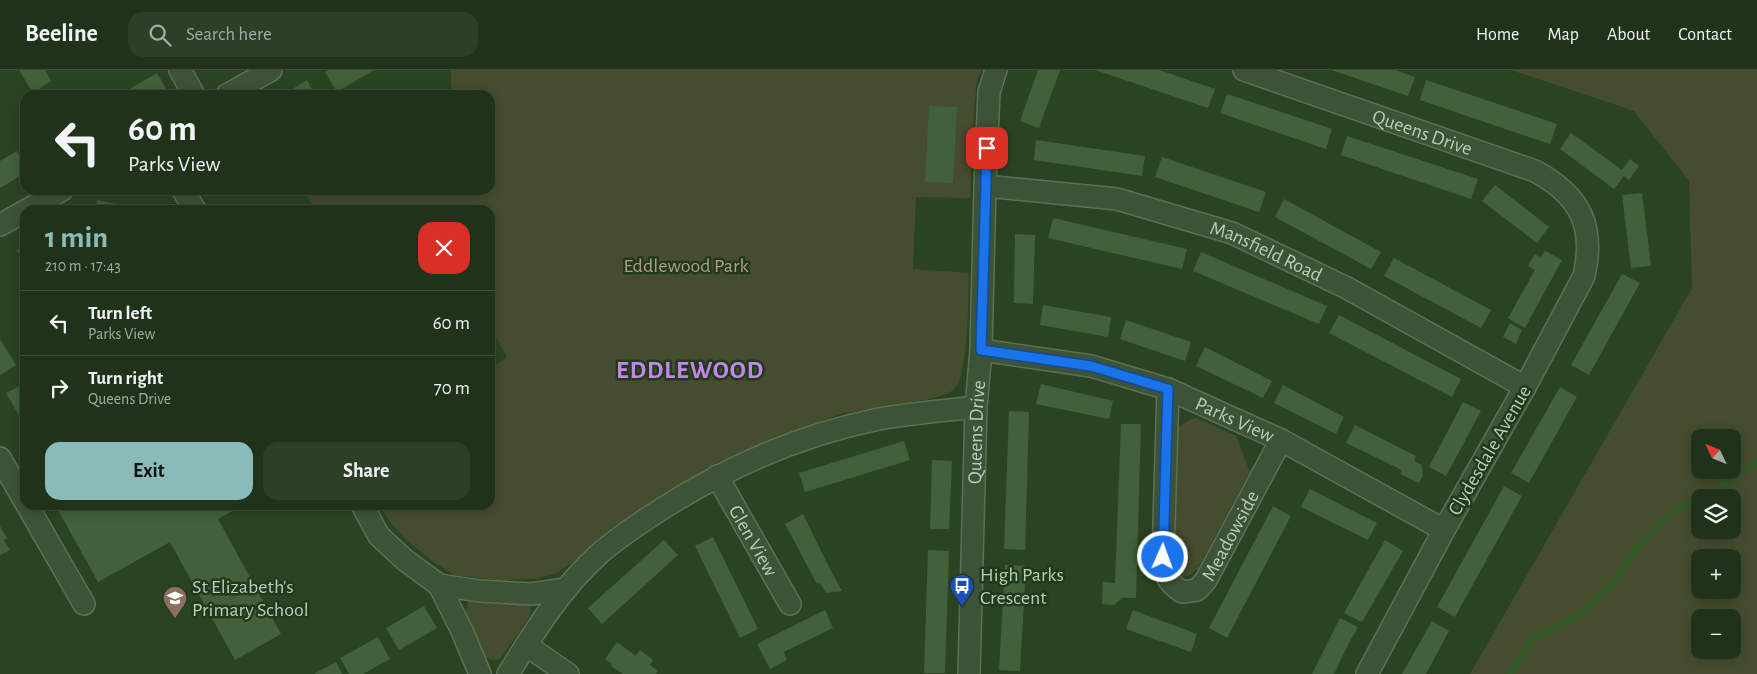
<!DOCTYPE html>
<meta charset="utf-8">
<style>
:root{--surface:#20331a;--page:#2d3f27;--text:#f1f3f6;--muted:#a2aaa2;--line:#3d4e39;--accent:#8bbbb9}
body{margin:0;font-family:"Alegreya Sans",sans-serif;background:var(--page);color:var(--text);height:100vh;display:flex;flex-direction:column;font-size:19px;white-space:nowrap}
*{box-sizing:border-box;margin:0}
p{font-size:16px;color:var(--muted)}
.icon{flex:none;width:28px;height:28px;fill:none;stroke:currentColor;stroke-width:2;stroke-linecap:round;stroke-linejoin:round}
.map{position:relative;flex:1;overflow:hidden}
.side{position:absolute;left:20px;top:135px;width:475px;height:305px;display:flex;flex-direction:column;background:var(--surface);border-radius:15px;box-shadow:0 2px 12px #0003,0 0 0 1px var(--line)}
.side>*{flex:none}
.guide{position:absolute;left:20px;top:20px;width:475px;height:105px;border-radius:15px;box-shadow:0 2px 12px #0003,0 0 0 1px var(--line);background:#20331a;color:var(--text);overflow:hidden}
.needle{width:32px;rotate:313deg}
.controls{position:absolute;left:1691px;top:359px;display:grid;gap:10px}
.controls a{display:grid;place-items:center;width:50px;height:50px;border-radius:10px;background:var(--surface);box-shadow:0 2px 12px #0003,0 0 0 1px var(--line);font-size:25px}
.pin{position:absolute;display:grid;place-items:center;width:42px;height:42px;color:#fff;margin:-21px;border-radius:10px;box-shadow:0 2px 8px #0006}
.me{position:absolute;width:55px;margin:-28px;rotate:2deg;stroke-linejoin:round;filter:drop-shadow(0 0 4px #0008)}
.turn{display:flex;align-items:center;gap:18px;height:105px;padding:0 25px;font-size:22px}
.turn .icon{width:65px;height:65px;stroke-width:2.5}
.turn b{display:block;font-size:35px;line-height:42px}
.round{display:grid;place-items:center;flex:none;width:52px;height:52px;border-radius:15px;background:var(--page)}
.head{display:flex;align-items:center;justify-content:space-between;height:85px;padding:0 25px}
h1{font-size:30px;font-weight:700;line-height:38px;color:var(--accent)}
.action{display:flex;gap:10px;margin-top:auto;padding:10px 25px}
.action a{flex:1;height:58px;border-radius:15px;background:var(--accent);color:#111;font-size:20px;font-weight:700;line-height:58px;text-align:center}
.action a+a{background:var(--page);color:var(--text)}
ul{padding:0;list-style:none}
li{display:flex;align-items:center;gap:15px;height:65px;padding:0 25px;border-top:1px solid var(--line)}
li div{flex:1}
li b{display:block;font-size:19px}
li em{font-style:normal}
header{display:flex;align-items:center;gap:30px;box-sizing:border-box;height:70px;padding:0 25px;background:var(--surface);border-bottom:1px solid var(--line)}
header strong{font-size:24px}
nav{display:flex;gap:28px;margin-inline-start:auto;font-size:18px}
.search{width:350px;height:45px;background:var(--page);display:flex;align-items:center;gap:12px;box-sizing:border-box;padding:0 18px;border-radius:15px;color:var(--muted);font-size:19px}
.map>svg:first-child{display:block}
.green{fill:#464c2e;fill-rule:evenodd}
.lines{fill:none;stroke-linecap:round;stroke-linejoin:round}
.stream{stroke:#305a26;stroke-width:5.5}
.building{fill:#42603a}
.minor-casing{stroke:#5b7156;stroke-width:24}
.minor{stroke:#3d5338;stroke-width:21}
.route-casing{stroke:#114b97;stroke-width:12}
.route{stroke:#1a73e8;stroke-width:9}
.labels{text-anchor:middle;stroke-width:5;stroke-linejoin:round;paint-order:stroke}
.street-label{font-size:20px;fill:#b9cdb5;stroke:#22391d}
.park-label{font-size:20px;fill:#b49b88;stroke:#22391d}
.poi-label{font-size:20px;fill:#b9cdb5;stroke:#22391d;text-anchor:start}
.district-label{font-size:25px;font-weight:bold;letter-spacing:1px;fill:#c686e8;stroke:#22391d}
</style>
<header>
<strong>Beeline</strong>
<div class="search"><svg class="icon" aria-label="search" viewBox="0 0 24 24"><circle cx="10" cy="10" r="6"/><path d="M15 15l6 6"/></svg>Search here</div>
<nav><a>Home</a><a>Map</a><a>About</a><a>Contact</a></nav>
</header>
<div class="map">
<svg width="1757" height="604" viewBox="0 0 1757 604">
<rect width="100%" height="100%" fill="#2a4423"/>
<g class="green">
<path d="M451,0H982L977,11L974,39L970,128L916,127L913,199L969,203C968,226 969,303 955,318C950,324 938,327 931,329L840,344L714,394L606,462L573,492L556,503L536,509L498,510L454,505L435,493L406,470L390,452L379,435H490V307L494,304L491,298L507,287L490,256V140H315L304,120H490V25H451Z"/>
<path d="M1511,0H1757V604H1470L1692,218L1689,111L1634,41ZM1700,368H1732V400H1700ZM1700,428H1732V460H1700ZM1700,488H1732V520H1700ZM1700,548H1732V580H1700Z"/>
<path d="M1197,348L1236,366L1250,402L1198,498L1190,505L1182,506L1172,498L1173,361L1191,349Z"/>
<path d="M472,529L528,533L531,537L530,546L500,589C493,591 489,590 483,586L466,543L468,531Z"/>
</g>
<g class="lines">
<path class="stream" d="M1510,604L1531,570L1578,546L1610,517L1634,481L1669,444L1728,411L1757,392"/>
</g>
<g class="building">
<path d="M19,0H45L51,11L33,23Z"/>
<path d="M328,0H374L337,22L325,2Z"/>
<path d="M1038,0H1060L1039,58L1020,51Z"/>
<path d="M1095,0H1159L1215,19L1208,38Z"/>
<path d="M1331,0H1395L1415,7L1408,26Z"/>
<path d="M157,3L168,22L162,25H119Z"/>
<path d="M307,10L315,25H282L286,23Z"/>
<path d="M1426,10L1557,54L1550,74L1420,30Z"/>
<path d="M1227,24L1332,59L1326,79L1220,43Z"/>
<path d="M929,36L957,37L953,113L925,112Z"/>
<path d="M1571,63L1622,100L1630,89L1639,96L1629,110L1624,106L1614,119L1560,79Z"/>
<path d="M1347,66L1478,109L1471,129L1341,85Z"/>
<path d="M1036,70L1145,86L1142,106L1034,90Z"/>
<path d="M17,81L25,95V103L0,118V91Z"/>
<path d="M1162,87L1266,122L1259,142L1155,107Z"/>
<path d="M1495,115L1549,157L1537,173L1482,131Z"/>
<path d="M1642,123L1651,196L1631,198L1622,125Z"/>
<path d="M1284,129L1381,182L1371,199L1275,147Z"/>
<path d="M97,130L126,136L136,140H95Z"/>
<path d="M1053,148L1187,179L1182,199L1048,168Z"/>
<path d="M1015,164L1035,165L1033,234L1014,233Z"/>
<path d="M25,175V194L17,180Z"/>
<path d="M1545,181L1562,190L1525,258L1508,248L1535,200L1528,196L1535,184L1541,187Z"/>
<path d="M1201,182L1327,236L1319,254L1193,201Z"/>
<path d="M1394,188L1491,240L1481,258L1384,206Z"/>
<path d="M1622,204L1640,213L1589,305L1571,295Z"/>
<path d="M1043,235L1111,247L1108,267L1040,255Z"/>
<path d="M1339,245L1461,309L1452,327L1329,263Z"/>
<path d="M1126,250L1191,272L1185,291L1120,269Z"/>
<path d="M1510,253L1522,260L1516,274L1503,267Z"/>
<path d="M0,269L16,295L0,305Z"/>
<path d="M1205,277L1272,311L1263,328L1196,296Z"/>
<path d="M25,313V356L6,323Z"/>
<path d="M1041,314L1113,331L1109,349L1036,334Z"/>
<path d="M1283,315L1344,347L1336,364L1274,333Z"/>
<path d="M1560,317L1577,327L1529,413L1511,403Z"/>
<path d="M1463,332L1481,341L1446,406L1429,397Z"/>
<path d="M1009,341L1029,342L1025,480L1004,479Z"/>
<path d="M1121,354H1141L1136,528H1122L1114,535L1102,534L1103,512L1115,513Z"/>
<path d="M1355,355L1416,386L1414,391L1422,395L1423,405L1419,413L1400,404L1402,400L1346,373Z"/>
<path d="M904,371L910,390L805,422L799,403Z"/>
<path d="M932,390L952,391L949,459H930Z"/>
<path d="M1504,416L1522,426L1455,547L1437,537Z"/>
<path d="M1310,419L1377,453L1368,470L1301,437Z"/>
<path d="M67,435H243L218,449L281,564L235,590L170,472L98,512L58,440Z"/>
<path d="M1273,436L1291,446L1227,568L1209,558Z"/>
<path d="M803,444L826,491L842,521L826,523L820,513L817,514L785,454Z"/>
<path d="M0,456L7,468L4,470L10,480L0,485Z"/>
<path d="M713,467L758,559L740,568L695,476Z"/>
<path d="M664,470L678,485L602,554L588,538Z"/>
<path d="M1385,470L1403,481L1362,552L1344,543Z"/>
<path d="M928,480L949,481L945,603H924Z"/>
<path d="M1005,495L1026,496L1020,601L999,600Z"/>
<path d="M424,536L437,558L399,580L386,558Z"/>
<path d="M825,540L833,558L784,582L787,590L770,599L757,574Z"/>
<path d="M1133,540L1197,564L1191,582L1126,559Z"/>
<path d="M1340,548L1358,557L1349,573L1334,604H1312Z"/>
<path d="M1432,551L1449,561L1426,604H1402Z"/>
<path d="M378,567L390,589L363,604H349L340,588Z"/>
<path d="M617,572L636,586L640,580L653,590L650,595L658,601L656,604H623L611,596L612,594L605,589Z"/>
<path d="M336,592L342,604H314L319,601Z"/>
</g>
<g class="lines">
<defs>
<g id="minor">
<path d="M180,0L194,25"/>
<path id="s1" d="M1244,0L1535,101C1581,126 1595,156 1584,206L1525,317L1444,460L1367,604"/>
<path d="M227,25L271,0"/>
<path id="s2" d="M985,116L1117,129L1232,163L1347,218L1525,317"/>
<path d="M183,120L195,140"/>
<path d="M27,140L62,120"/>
<path d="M0,155L25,141"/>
<path id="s3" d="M981,280L1091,296L1168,319L1281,370L1444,460"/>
<path id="s4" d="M1168,319L1163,487C1165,505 1166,511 1182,522L1197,520L1206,510L1281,370"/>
<path d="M0,388L25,432"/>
<path id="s5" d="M717,406L790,534"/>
<path d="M27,435L84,534"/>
<path d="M362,435L379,466L405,490L439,515L480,521L531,524L566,519"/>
<path d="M439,515L462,561L480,604"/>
<path d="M526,575L568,604"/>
<path d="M508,604C534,562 562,517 599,484C617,468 637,455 657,442C725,398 800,365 879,349C911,343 944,341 976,337"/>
<path id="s6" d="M969,604L976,337L981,280L985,116L989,22L996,0"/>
</g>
</defs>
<use href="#minor" class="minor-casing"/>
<use href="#minor" class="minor"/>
</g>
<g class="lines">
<defs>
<path id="route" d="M987,78L981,280L1091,296L1168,319L1163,487"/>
</defs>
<use href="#route" class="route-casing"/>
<use href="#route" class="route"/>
</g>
<defs>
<symbol id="bus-pin" viewBox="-11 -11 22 30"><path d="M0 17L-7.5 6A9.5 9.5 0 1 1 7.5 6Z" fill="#1a4fb4" stroke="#22391d"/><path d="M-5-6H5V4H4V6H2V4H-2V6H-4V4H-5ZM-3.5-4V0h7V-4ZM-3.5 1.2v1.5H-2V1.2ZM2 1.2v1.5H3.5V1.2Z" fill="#fff"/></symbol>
<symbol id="school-pin" viewBox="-11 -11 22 30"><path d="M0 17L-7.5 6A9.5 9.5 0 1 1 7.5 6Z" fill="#8d6e63" stroke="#22391d"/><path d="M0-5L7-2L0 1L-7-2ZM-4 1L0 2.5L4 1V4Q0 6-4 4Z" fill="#fff"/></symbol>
</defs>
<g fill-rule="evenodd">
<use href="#bus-pin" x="948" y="502" width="28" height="38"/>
<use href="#school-pin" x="161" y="514" width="28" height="38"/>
</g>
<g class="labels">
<g class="street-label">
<text dy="7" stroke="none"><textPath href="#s1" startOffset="189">Queens Drive</textPath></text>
<text dy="7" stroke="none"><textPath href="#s2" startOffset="291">Mansfield Road</textPath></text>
<text dy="7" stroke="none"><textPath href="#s3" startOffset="265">Parks View</textPath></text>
<text dy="7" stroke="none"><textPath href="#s6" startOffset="242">Queens Drive</textPath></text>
<text transform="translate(1489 380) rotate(-60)" y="7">Clydesdale Avenue</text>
<text dy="7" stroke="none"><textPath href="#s4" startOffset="289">Meadowside</textPath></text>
<text dy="7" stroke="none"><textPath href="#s5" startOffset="74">Glen View</textPath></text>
</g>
<g class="park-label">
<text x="686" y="202">Eddlewood Park</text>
</g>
<g class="poi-label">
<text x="980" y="511">High Parks<tspan x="980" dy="23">Crescent</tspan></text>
<text x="192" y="523">St Elizabeth's<tspan x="192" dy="23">Primary School</tspan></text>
</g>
<g class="district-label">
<text x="690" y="308">EDDLEWOOD</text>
</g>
</g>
</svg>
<div class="controls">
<a><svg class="needle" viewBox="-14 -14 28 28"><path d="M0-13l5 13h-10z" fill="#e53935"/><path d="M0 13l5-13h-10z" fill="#a2aaa2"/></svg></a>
<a><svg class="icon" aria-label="layers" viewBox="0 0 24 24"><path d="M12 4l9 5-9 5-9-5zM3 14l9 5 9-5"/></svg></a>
<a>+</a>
<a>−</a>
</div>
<div class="pin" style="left:987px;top:78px;background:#d93025"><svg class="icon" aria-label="arrive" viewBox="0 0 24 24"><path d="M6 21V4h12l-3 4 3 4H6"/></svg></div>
<svg class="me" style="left:1163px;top:487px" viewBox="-20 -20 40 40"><circle r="17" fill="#1a73e8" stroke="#fff" stroke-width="3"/><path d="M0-11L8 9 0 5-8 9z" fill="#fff"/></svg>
<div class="guide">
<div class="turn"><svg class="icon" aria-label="left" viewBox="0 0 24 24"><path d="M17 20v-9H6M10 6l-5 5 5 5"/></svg><div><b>60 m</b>Parks View</div></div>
</div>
<section class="side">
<div class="head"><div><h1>1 min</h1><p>210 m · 17:43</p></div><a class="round" style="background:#d93025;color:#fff"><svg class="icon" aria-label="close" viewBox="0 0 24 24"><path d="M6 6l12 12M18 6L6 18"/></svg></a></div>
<ul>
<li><svg class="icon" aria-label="left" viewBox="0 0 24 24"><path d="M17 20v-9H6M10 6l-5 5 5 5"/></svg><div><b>Turn left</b><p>Parks View</p></div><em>60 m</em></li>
<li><svg class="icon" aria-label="right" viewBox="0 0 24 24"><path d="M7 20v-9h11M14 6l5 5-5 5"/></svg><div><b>Turn right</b><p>Queens Drive</p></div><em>70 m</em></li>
</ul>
<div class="action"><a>Exit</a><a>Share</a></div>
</section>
</div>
